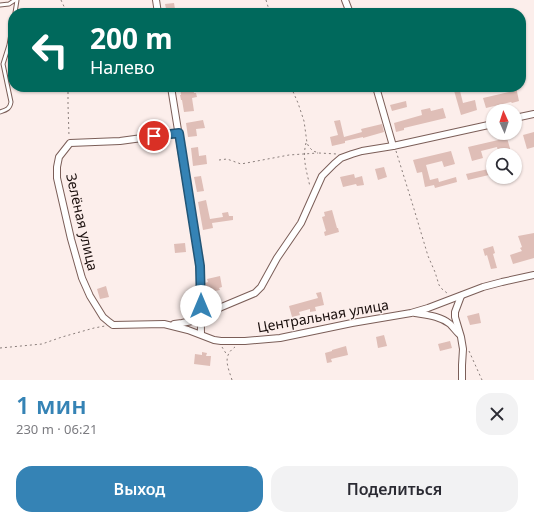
<!DOCTYPE html>
<html lang="ru">
<meta charset="utf-8">
<style>
:root{--surface:#fff;--page:#f2f2f3;--text:#2b2b33;--muted:#7c7c81;--accent:#3583b5}
body{margin:0;font-family:"Noto Sans",sans-serif;background:var(--page);color:var(--text);height:100vh;display:flex;flex-direction:column;font-size:15px;white-space:nowrap}
*{box-sizing:border-box;margin:0}
p{font-size:13px;color:var(--muted)}
.icon{flex:none;width:22px;height:22px;fill:none;stroke:currentColor;stroke-width:2;stroke-linecap:round;stroke-linejoin:round}
.map{position:relative;height:380px;overflow:hidden}
.side{display:flex;flex-direction:column;background:var(--surface);flex:1}
.side>*{flex:none}
.hud{position:absolute;left:8px;top:8px;width:518px;height:84px;border-radius:16px;box-shadow:0 1px 3px #0004;background:#00695c;color:#fff;overflow:hidden}
.needle{width:26px;rotate:357deg}
.controls{position:absolute;left:486px;top:104px;display:grid;gap:8px}
.controls a{display:grid;place-items:center;width:36px;height:36px;border-radius:50%;background:var(--surface);box-shadow:0 1px 3px #0004;font-size:20px}
.pin{position:absolute;display:grid;place-items:center;width:34px;height:34px;color:#fff;margin:-17px;border:2px solid #fff;border-radius:50%;box-shadow:0 1px 4px #0007}
.me{position:absolute;width:44px;margin:-22px;rotate:0deg;stroke-linejoin:round;filter:drop-shadow(0 0 3px #0008)}
.turn{display:flex;align-items:center;gap:14px;height:84px;padding:0 16px;font-size:18px}
.turn .icon{width:52px;height:52px;stroke-width:2.5}
.turn b{display:block;font-size:28px;line-height:34px}
.round{display:grid;place-items:center;flex:none;width:42px;height:42px;border-radius:16px;background:var(--page)}
.head{display:flex;align-items:center;justify-content:space-between;height:68px;padding:0 16px}
h1{font-size:24px;font-weight:600;line-height:30px;color:var(--accent)}
.primary-button{display:flex;gap:8px;margin-top:auto;padding:8px 16px}
.primary-button a{flex:1;height:46px;border-radius:16px;background:var(--accent);color:#fff;font-size:16px;font-weight:600;line-height:46px;text-align:center}
.primary-button a+a{background:var(--page);color:var(--text)}
.map>svg:first-child{display:block}
.building{fill:#dfbeb7}
.lines{fill:none;stroke-linecap:round;stroke-linejoin:round}
.lane-casing{stroke:#7b5e58;stroke-width:5}
.street-casing{stroke:#7b5e58;stroke-width:8}
.path{stroke:#8a7e7b;stroke-width:1;stroke-dasharray:2 3;stroke-linecap:butt}
.lane{stroke:#fff;stroke-width:3}
.street{stroke:#fff;stroke-width:6}
.route-casing{stroke:#225576;stroke-width:10}
.route{stroke:#3583b5;stroke-width:7}
.labels{text-anchor:middle;stroke-width:3;stroke-linejoin:round;paint-order:stroke}
.street-label{font-size:14px;fill:#1b100e;stroke:#fceeeb}
</style>
<div class="map">
<svg width="534" height="380" viewBox="0 0 534 380">
<rect width="100%" height="100%" fill="#fceeeb"/>
<g class="building">
<path d="M174,3L175,9L185,8L186,13H167L165,4Z"/>
<path d="M180,87H193L194,93H196L197,97L192,98L194,111L184,112L182,100H181L180,95H181Z"/>
<path d="M453,87H459L463,103L475,100L477,110L461,115Z"/>
<path d="M516,87L519,101L512,103L511,102L486,108L483,98L509,92L508,89Z"/>
<path d="M406,101L407,107L392,111L390,105Z"/>
<path d="M430,108L431,111L443,108L446,118L404,128V130L396,132L394,123L422,115L421,110Z"/>
<path d="M203,120L205,128L196,129L197,136L188,137L186,123Z"/>
<path d="M340,120L344,137L362,132L361,129L382,124L384,132L363,138V137L345,141V143L332,146L330,137L338,135L334,121Z"/>
<path d="M534,132V147L527,149L523,135Z"/>
<path d="M507,138L511,152L499,155L497,147L481,151L483,158L472,161L468,147Z"/>
<path d="M198,147L199,156L206,155L207,164L193,166L191,148Z"/>
<path d="M451,151L455,164L444,167L442,161L426,165L430,180L438,178L439,182L456,177L457,182L435,188L434,185L425,187L422,172L417,173L413,160Z"/>
<path d="M384,167L387,177L378,180L375,169Z"/>
<path d="M493,168V174L468,180L466,174Z"/>
<path d="M354,174L355,178L362,176L364,185L357,186L356,184L343,187L340,177Z"/>
<path d="M201,176L204,191L197,192L194,177Z"/>
<path d="M206,200L210,219L223,217L222,213L228,212L229,216H233V220L212,223L213,228L203,230L198,202Z"/>
<path d="M332,210L337,228H338L339,232L325,236L324,232L326,231L322,217L325,216L324,212Z"/>
<path d="M534,233V258L513,264L510,255L522,251L520,248L522,247L518,236Z"/>
<path d="M185,243L186,252L175,253L174,244Z"/>
<path d="M493,246L495,253L493,254L497,268L491,269L487,255L485,256L483,249Z"/>
<path d="M220,276L222,287L219,288L220,290L210,292V291H207L205,283L208,282L207,279Z"/>
<path d="M106,286L109,297L100,299L97,289Z"/>
<path d="M321,292L324,305L315,307L316,311L310,312V309L299,312L300,315L292,317L289,306L318,298L316,293Z"/>
<path d="M479,313L481,323L470,325L467,316Z"/>
<path d="M384,335L387,346L378,348L376,337Z"/>
<path d="M450,341L452,348L440,351L438,344Z"/>
<path d="M346,346L348,355L331,359L332,362L327,363L325,353L332,351V350Z"/>
<path d="M202,352L207,353L206,356H211L210,366L194,364L195,354L202,355Z"/>
</g>
<g class="lines">
<defs>
<g id="lane">
<path d="M0,5L9,4L15,0"/>
<path d="M15,13L17,0"/>
<path d="M0,112C6,110 10,109 11,102L3,64L9,45L13,23"/>
</g>
<g id="street">
<path d="M156,0L158,13"/>
<path d="M345,0L350,13"/>
<path d="M171,87L200,266L201,334"/>
<path d="M376,87L393,146"/>
<path d="M515,118L534,114"/>
<path d="M179,133L120,141L70,143L59,157L57,167V178L71,239L82,278L90,296L103,317L109,322L113,325L164,324L188,330L214,340L221,341H245L280,338L352,323L411,313L428,308L483,287L502,282L534,275"/>
<path d="M461,296L455,312V317L461,337L463,349L462,365V380"/>
<path d="M415,313C427,315 440,316 450,324C453,327 456,331 459,334"/>
<path d="M174,324L182,323L192,321L212,311L255,293L261,287L277,258L301,223L322,176L334,164L341,158L352,154L362,151L393,146L493,124"/>
</g>
</defs>
<use href="#lane" class="lane-casing"/>
<use href="#street" class="street-casing"/>
<g class="path">
<path d="M61,0L67,13"/>
<path d="M266,0L270,13"/>
<path d="M68,87V105L69,136"/>
<path d="M291,87L298,103L304,121L307,143L309,147L313,151L319,153L337,154"/>
<path d="M306,143C302,159 307,172 310,187"/>
<path d="M396,151L414,209L428,256L435,272L439,285L442,289L447,293"/>
<path d="M219,160L227,159L241,164L289,155L318,153"/>
<path d="M222,347L227,355"/>
<path d="M0,348L42,344L62,337L94,328L105,326"/>
<path d="M469,351L482,380"/>
<path d="M232,380C228,367 222,356 235,347"/>
</g>
<use href="#lane" class="lane"/>
<use href="#street" class="street"/>
</g>
<g class="lines">
<defs>
<path id="route" d="M154,136L179,133L200,266L201,306"/>
</defs>
<use href="#route" class="route-casing"/>
<use href="#route" class="route"/>
</g>
<g class="labels">
<g class="street-label">
<text transform="translate(82 222) rotate(77)" y="5">Зелёная улица</text>
<text transform="translate(323 316) rotate(-10)" y="5">Центральная улица</text>
</g>
</g>
</svg>
<div class="controls">
<a><svg class="needle" viewBox="-14 -14 28 28"><path d="M0-13l5 13h-10z" fill="#e53935"/><path d="M0 13l5-13h-10z" fill="#7c7c81"/></svg></a>
<a><svg class="icon" aria-label="search" viewBox="0 0 24 24"><circle cx="10" cy="10" r="6"/><path d="M15 15l6 6"/></svg></a>
</div>
<div class="pin" style="left:154px;top:136px;background:#d93025"><svg class="icon" aria-label="arrive" viewBox="0 0 24 24"><path d="M6 21V4h12l-3 4 3 4H6"/></svg></div>
<svg class="me" style="left:201px;top:306px" viewBox="-20 -20 40 40"><circle r="19" fill="#fff"/><path d="M0-13L10 11 0 6-10 11z" fill="#3583b5"/></svg>
<div class="hud">
<div class="turn"><svg class="icon" aria-label="left" viewBox="0 0 24 24"><path d="M17 20v-9H6M10 6l-5 5 5 5"/></svg><div><b>200 m</b>Налево</div></div>
</div>
</div>
<section class="side">
<div class="head"><div><h1>1 мин</h1><p>230 m · 06:21</p></div><a class="round"><svg class="icon" aria-label="close" viewBox="0 0 24 24"><path d="M6 6l12 12M18 6L6 18"/></svg></a></div>
<div class="primary-button"><a>Выход</a><a>Поделиться</a></div>
</section>
